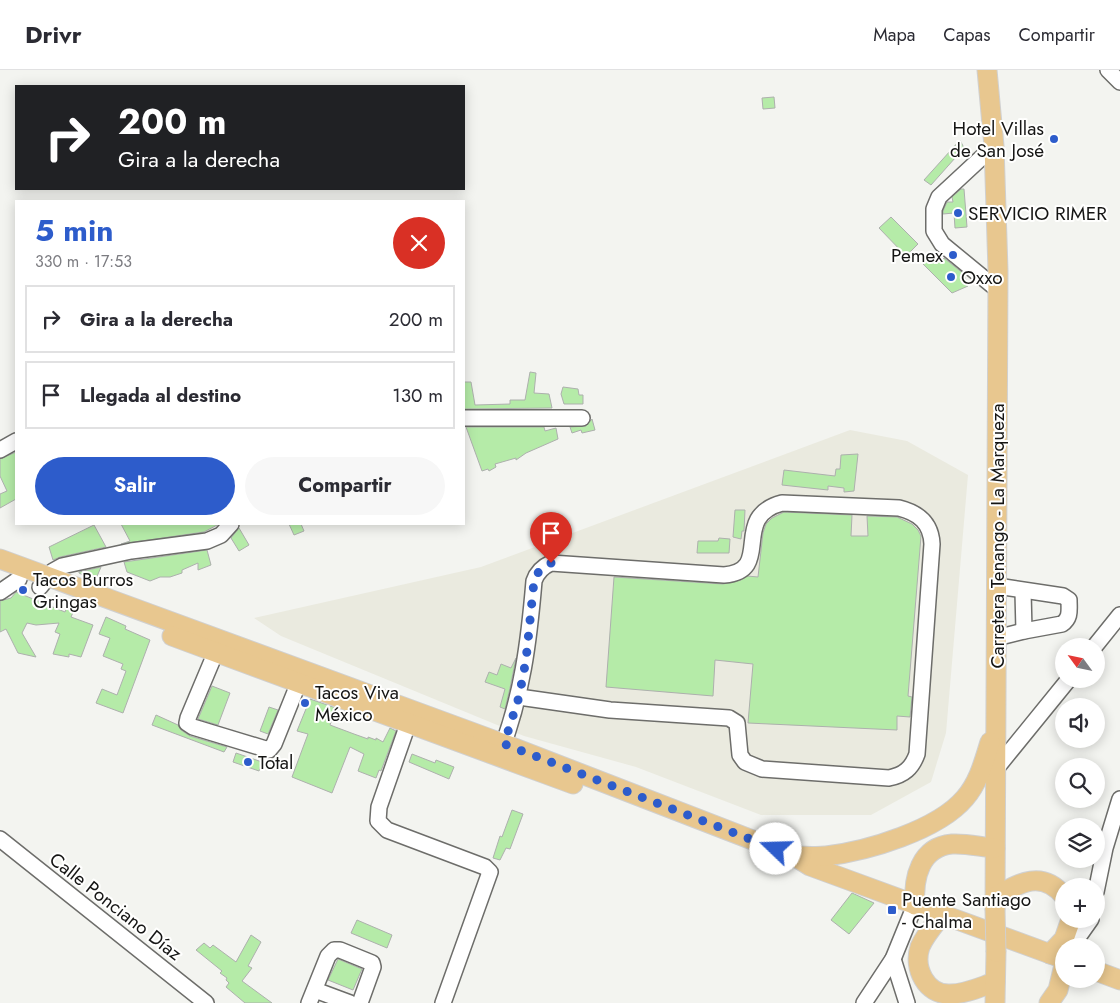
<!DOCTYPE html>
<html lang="es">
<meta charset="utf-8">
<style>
:root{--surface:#fff;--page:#f7f7f7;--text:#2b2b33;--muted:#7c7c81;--line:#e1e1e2;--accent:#2d5ccb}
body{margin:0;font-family:Jost,sans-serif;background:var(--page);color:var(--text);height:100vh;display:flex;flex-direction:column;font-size:19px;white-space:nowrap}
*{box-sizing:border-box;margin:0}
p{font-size:16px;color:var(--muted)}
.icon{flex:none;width:28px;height:28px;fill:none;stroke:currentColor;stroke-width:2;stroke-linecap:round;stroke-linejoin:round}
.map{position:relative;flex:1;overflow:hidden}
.details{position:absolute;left:15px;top:130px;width:450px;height:325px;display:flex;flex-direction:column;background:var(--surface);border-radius:0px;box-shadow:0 2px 12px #0003}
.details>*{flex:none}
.banner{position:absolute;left:15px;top:15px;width:450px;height:105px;border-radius:0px;box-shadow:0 2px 12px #0003;background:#202124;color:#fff;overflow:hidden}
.needle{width:32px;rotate:303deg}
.tools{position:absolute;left:1055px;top:568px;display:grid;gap:10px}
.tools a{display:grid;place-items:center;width:50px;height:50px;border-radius:50%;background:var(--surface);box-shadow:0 2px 12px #0003;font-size:25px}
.pin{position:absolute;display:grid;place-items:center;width:42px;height:42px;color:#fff;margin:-51px -21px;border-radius:50% 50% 50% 0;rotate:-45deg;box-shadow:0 0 5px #0007}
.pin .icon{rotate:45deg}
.me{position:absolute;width:55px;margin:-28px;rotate:291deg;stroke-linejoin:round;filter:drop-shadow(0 0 4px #0008)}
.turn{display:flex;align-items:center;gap:18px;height:105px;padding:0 20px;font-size:22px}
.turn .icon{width:65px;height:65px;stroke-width:2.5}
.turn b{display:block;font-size:35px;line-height:42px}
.round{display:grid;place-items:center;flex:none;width:52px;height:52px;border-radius:26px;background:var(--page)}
.headline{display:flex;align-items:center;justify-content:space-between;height:85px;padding:0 20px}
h1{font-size:30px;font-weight:700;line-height:38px;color:var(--accent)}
.primary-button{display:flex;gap:10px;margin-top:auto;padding:10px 20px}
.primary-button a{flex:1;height:58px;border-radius:30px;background:var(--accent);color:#fff;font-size:20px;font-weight:700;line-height:58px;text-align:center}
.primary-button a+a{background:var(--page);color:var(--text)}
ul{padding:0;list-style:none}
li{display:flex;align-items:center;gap:15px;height:68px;margin:0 10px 8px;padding:0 10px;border:2px solid var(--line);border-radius:0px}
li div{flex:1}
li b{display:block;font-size:19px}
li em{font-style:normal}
header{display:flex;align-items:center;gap:30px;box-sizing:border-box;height:70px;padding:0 25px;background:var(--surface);border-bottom:1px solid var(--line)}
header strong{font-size:24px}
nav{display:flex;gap:28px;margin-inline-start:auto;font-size:18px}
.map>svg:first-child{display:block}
.built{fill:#eaeadf}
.building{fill:#b5eba8;stroke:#adb0ad}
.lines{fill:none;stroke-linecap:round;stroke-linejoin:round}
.minor-casing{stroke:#6d6d6a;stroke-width:18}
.major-casing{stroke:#d0d0d0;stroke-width:21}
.minor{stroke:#fff;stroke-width:15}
.major{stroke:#e8c78f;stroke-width:19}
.major-bridge-casing{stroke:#d0d0d0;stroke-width:21;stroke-linecap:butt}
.major-bridge{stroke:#e8c78f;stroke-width:19}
.route{stroke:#2d5ccb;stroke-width:9;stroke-dasharray:0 16.2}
.poi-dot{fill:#2d5ccb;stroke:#fffffe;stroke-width:2}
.labels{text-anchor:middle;stroke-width:4;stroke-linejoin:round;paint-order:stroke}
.poi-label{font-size:19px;fill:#151514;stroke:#fffffe;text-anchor:start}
.street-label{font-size:19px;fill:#151514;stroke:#fffffe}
</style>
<header>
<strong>Drivr</strong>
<nav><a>Mapa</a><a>Capas</a><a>Compartir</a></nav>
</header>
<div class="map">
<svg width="1120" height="933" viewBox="0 0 1120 933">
<rect width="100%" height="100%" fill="#f3f4f0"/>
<path class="built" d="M850,360L907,371L968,405L946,663L931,712L871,745H761L636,697L524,666L281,566L254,548L481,497Z"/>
<g class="building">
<path d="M774,27L775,38L763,39L762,28Z"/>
<path d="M960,70L964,78L931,115L924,110Z"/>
<path d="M961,119H964L967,157L955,158L954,143L943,144V141L947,132H953L952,127Z"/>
<path d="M891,147L918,174L906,186L879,158Z"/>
<path d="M929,187L941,191L944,188L964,204L968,216L952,223L923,194Z"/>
<path d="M530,302L536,303L534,323L549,324L552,338L464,339V312H471L475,335L510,334V330H525Z"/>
<path d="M563,317L578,319L579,325H583V334H564L561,324Z"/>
<path d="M592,349L595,360L582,363L581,360L572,363L570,357L586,356Z"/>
<path d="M466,357H544L545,361L556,358L558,369L526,383L516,390V388L495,394L496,397L489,401L488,399L482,401Z"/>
<path d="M16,382V429L0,438V424L7,421L0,406V389Z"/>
<path d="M858,384L854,421L844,422V418L828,416V420L782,415L784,400L835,406L836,399H840L841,385Z"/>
<path d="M735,440H745L744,461H742L741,469L733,467Z"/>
<path d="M784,442L852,445L851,466H868L867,446L897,447L912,454L918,460L921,466L908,626L912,627L910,647L897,646V660L748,653L753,594L715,590L713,626L606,617L614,507L723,514L741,510L747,506L758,507L763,463L766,454L772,448Z"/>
<path d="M121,454H219L204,462L121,474L130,471Z"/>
<path d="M289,454H301L304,461L294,465Z"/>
<path d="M94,455L106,477L60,487L53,490L49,477Z"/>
<path d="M239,458L249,475L239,481L231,468Z"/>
<path d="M719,468L730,469L729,483H697L698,471H718Z"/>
<path d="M207,480L211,495L198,500V493L182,500V503L170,507H160L150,511L127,502L124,492Z"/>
<path d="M101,497L95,511L79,503V502Z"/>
<path d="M16,522L65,542L67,537L74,540L71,547L93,555L81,587L69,584V587L53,584L60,564L55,562L59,553L36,555L27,553L22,563L36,587L18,583L6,559L0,562V531L11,528Z"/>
<path d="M106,547L126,556L125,559L150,570L123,643L96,633L102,619L117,625L126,601L121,599L123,594L103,586L110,568L99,564Z"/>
<path d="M516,588L510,618L505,639L500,637L505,619L485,612L489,602L497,605L501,594L511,598Z"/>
<path d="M212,616L230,623L218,655L198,649Z"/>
<path d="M310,629L336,638L330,655L354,664L368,669V667L376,670V668L383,672L390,658L396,661L381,701L379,700L376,708L358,701L364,684L350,677L332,723L292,707L308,664L297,661Z"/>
<path d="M269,637L278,640L268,664L260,661Z"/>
<path d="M156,645L178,655L181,660L190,666L227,677L224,682L152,655Z"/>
<path d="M236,683L262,692L259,701L233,692Z"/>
<path d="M412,684L435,693L436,690L454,697L449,709L409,692Z"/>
<path d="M512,740L523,744L510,779L506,778L500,790L493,788L500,766L502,767Z"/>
<path d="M852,823L874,833L849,864L831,850Z"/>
<path d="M357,850L392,865L387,878L351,863Z"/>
<path d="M251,865L261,872L248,896L252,898L242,911L272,933H245L226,917L229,913L226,910L227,908L220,903L222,901L196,880L204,873L210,878L213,875L236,892Z"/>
<path d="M338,889L362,899L353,920L328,910Z"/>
</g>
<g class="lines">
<defs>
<g id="minor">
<path d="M1108,0L1120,12"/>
<path d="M994,76L939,127L934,139V161L942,174L998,220"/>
<path d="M464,348H582"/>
<path d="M0,380L16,371"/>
<path d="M40,517L53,501L62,496L131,481L207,471L221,465L231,454"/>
<path d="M0,522L19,509"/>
<path d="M1023,522L1024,561"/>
<path d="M996,568L1024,561L1062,554C1071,548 1069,540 1069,530L1063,526L997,516"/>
<path d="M220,572L188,648L187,653L193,657L269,680L274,674L303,602"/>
<path d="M1095,576L1120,545"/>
<path d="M408,654L379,737L378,751L387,760L485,797L490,802L443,933"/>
<path d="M500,683C522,627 529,571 534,511C537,502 542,497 551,493L724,505C775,501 729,447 782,433L899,438C919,443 931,453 932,474L917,684C912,698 904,705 889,708L762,699L745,692L740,685L737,653L729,648L610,640L519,627"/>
<path d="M995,700L1069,609"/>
<path d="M0,769L206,933"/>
<path d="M1096,822L1105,778L1120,729"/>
<path d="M1072,876L1091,849"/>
<path d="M893,889L907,933"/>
<path d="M315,920L350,933"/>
<path d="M309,933L328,886L334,880H340L372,893L373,897L360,933"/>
<path d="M864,933L893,889L915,835"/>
</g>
<g id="major">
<path d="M987,0L994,76L998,201L995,839"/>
<path d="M0,489L504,674L794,786L810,796L1064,889"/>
<path d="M172,566L573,714"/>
<path d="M796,786C806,786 816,787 826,786C868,781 938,760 965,728C979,712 984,691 990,672"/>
<path d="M995,827C1019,813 1042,799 1064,826"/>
<path d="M915,835C913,808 920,777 952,774C966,773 981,777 995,778"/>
<path d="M942,845C934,855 925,865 920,877C913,898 926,925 950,924C966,924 980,917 995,912"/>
<path d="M1050,884L1064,869L1071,849"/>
<path d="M1096,901L1120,910"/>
<path d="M995,933L996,882"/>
<path d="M1049,933L1058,920L1064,895"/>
</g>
</defs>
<use href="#minor" class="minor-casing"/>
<use href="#major" class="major-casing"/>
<use href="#minor" class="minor"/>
<use href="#major" class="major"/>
<defs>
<path id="major-bridge" d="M995,839L996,882"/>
</defs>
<use href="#major-bridge" class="major-bridge-casing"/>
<use href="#major-bridge" class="major-bridge"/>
</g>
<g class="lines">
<path class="route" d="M551,493C542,497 537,502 534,511L526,590L519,627L504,674L776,779"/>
</g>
<g class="poi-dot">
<circle cx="1054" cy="69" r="5"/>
<circle cx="958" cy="143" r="5"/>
<circle cx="953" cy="185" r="5"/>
<circle cx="951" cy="207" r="5"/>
<circle cx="23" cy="520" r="5"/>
<circle cx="305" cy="633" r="5"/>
<circle cx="248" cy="692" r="5"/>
<rect x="887" y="835" width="10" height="10" rx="2.5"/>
</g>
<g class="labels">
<g class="poi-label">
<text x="1044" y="65" text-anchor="end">Hotel Villas<tspan x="1044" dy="22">de San José</tspan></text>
<text x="968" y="150">SERVICIO RIMER</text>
<text x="943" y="192" text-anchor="end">Pemex</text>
<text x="961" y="214">Oxxo</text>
<text x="33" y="516">Tacos Burros<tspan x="33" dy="22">Gringas</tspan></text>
<text x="315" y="629">Tacos Viva<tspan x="315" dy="22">México</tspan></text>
<text x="258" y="699">Total</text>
<text x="902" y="836">Puente Santiago<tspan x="902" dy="22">- Chalma</tspan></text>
</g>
<g class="street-label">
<text transform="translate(997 466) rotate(-90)" y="7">Carretera Tenango - La Marqueza</text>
<text transform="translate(116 836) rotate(38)" y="7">Calle Ponciano Díaz</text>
</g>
</g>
</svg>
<div class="tools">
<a><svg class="needle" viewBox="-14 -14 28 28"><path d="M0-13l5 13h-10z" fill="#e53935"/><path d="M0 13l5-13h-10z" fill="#7c7c81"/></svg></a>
<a><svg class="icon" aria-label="sound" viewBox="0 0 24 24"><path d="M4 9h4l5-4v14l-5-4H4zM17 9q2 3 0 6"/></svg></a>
<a><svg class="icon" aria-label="search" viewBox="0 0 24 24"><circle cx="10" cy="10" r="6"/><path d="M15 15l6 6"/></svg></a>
<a><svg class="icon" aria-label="layers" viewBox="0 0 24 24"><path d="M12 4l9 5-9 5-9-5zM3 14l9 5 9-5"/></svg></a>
<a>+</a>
<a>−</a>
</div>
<div class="pin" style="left:551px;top:493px;background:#d93025"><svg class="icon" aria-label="arrive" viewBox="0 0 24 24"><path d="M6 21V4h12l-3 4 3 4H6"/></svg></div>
<svg class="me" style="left:776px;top:779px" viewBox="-20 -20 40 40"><circle r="19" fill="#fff"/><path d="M0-13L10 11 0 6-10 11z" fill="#2d5ccb"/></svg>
<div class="banner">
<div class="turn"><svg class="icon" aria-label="right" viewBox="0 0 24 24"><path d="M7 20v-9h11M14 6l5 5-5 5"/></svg><div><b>200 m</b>Gira a la derecha</div></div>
</div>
<section class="details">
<div class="headline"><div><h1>5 min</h1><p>330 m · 17:53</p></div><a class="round" style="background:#d93025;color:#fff"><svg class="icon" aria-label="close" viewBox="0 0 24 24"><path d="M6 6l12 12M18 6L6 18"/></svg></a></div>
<ul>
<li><svg class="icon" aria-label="right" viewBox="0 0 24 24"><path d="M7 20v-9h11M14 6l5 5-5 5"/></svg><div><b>Gira a la derecha</b></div><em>200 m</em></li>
<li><svg class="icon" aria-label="arrive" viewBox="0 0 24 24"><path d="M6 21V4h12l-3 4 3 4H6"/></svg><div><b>Llegada al destino</b></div><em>130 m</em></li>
</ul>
<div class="primary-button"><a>Salir</a><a>Compartir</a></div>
</section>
</div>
